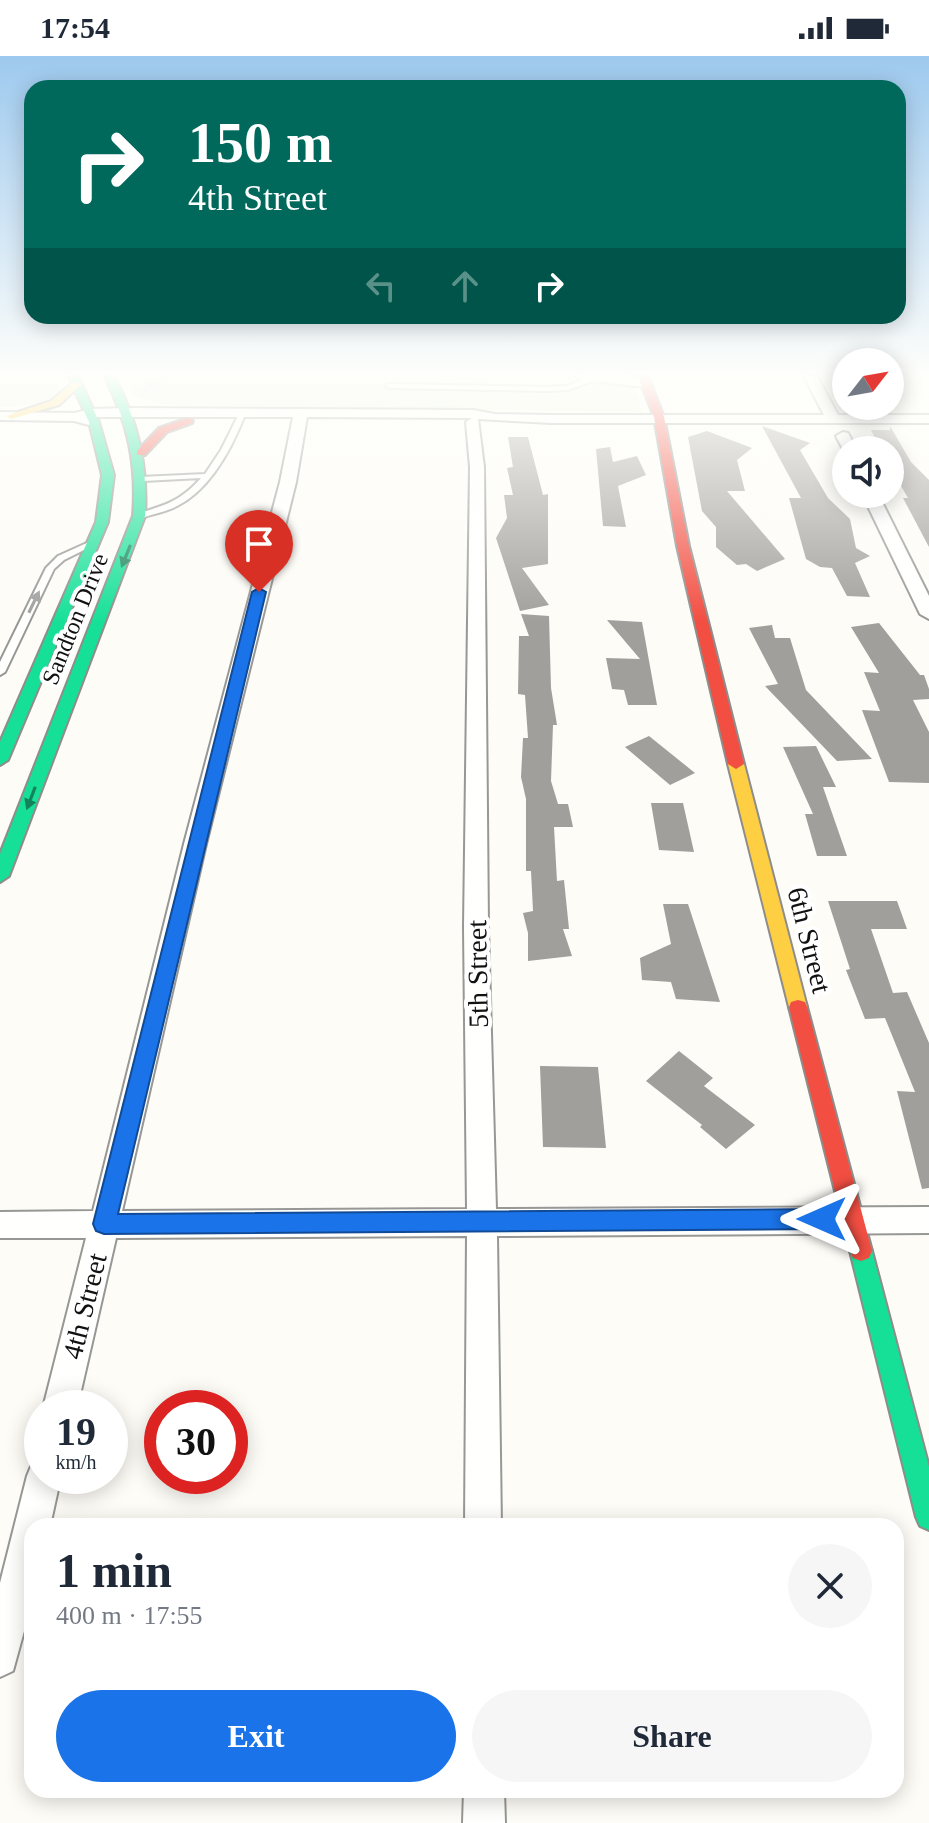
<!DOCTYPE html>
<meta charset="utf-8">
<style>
:root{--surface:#fff;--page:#f6f6f7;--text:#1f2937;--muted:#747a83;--accent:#1a73e8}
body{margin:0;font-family:Georgia,serif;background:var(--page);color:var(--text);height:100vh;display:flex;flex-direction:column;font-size:30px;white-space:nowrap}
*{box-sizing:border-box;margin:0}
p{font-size:26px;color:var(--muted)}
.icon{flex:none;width:44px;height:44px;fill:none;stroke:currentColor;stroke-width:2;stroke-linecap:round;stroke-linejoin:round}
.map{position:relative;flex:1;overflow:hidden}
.details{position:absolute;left:24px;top:1462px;width:880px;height:280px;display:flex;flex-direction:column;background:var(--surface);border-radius:24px;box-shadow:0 4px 20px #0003}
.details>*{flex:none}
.top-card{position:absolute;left:24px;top:24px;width:882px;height:244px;border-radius:24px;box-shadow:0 4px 20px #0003;background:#00695c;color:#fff;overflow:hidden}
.needle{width:52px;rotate:59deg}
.controls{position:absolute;left:832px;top:292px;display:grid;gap:16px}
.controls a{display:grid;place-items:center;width:72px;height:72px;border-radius:50%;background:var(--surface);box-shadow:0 4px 20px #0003;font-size:40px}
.speed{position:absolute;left:24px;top:1334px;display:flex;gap:16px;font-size:40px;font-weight:700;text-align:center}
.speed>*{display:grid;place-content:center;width:104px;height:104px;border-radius:50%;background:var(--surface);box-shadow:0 4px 20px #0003;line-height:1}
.speed small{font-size:20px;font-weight:400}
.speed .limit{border:12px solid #d22;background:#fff;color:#111}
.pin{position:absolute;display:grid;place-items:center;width:68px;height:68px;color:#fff;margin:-82px -34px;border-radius:50% 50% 50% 0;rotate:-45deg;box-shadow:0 0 8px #0007}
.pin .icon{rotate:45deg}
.me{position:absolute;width:88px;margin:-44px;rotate:270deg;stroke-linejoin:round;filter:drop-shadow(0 0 6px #0008)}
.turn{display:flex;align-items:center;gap:28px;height:168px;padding:0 32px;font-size:36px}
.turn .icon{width:104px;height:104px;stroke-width:2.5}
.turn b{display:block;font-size:56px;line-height:68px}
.lanes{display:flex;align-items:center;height:76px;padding:0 32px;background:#0003;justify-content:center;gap:40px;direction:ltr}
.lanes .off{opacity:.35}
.round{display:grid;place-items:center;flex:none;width:84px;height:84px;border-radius:42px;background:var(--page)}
.headline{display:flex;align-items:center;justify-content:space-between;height:136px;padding:0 32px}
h1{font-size:48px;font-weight:800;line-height:60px}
.button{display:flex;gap:16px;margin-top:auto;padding:16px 32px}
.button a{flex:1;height:92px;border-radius:48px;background:var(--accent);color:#fff;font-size:32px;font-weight:800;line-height:92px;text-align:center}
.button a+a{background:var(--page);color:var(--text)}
.status{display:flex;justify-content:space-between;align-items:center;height:56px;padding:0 40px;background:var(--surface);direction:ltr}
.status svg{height:22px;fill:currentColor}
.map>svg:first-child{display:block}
.green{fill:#e7f3d7}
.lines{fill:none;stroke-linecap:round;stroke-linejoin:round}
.stream{stroke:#cde8f7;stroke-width:5}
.building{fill:#a19f9c}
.lane-casing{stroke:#979795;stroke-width:4}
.street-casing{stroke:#979795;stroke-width:4}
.fast-casing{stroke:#8e8d8b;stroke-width:4}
.slow-casing{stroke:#8e8d8b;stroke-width:4}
.jam-casing{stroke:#8e8d8b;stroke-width:4}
.lane{fill:#fffffe;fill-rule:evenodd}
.street{fill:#fffffe;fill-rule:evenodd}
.fast{fill:#16e098;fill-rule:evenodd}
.slow{fill:#ffcf43;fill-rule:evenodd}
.jam{fill:#f24e42;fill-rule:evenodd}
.oneway{fill:#14835b}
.oneway2{fill:#a0a09f}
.route{fill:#1a73e8;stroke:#114b97;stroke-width:2}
.labels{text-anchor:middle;stroke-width:8;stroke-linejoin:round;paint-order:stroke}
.far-street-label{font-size:24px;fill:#111;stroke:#fff}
.street-label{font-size:28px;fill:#111;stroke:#fff}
</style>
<div class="status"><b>17:54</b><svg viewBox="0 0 49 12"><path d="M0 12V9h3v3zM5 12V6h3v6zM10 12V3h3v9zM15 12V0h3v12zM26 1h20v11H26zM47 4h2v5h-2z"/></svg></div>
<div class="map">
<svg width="929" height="1767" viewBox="0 0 929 1767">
<rect width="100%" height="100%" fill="#fdfcf7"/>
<g class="green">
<path d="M0,320H57L60,335C45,350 21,350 0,351Z"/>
<path d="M125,320H571L634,329L642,356L164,349L134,340Z"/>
</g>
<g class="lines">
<path class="stream" d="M143,336L163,320"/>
</g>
<g class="building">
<path d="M762,370L810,387L800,394L828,442L850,463L856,492L870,500L855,507L870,541L847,540L832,512L820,511L806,503L789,442H801Z"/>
<path d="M890,370L911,406L929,424V491L903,442H908L890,411V394H881L871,374H890Z"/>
<path d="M707,375L752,392L737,404L745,435H727L785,503L757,515L746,508L737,509L716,491V471L702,455L688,381Z"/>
<path d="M508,381H528L543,439L548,438V508L522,512L549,549L520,555L496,482L507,462L504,439H513L507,412L513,411Z"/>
<path d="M610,391L613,406L637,400L646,419L618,430L626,471L603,470L596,393Z"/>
<path d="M521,558L549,560L551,632L557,669H553L551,725L558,748H568L573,771H554L557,825L564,824L569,873H563L572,900L528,905V877L523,857L533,855L531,815H526V743L521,721L523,682H528L525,639L518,638L519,580H529Z"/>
<path d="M607,564L642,566L657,649H628L624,634L612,633L606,602L640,603Z"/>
<path d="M879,567L920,619H924L929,633V643L913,644L929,676V727L889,726L862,654L880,655L864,616L879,617L851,571Z"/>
<path d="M772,569L775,582H790L806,634L872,703L837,705L765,630L778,628L749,572Z"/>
<path d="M649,680L695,717L670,729L625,691Z"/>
<path d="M816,690L836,731H823L847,800H817L805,758H813L783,691Z"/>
<path d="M651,747H683L694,796L659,794Z"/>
<path d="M828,845H897L907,873H871L893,937L907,936L929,987V1132L922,1133L897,1035L915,1036L885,962L865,963L846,914L850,913Z"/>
<path d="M663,848H688L720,946L676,943L671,926L642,924L640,902L671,888Z"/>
<path d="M679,995L713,1022L704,1030L755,1069L726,1093L700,1071L702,1069L646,1025Z"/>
<path d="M540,1010L598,1011L606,1092L543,1091Z"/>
</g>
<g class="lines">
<defs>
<g id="lane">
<path d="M593,321L595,322V324L568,334L547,335L389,332L386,330L389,328L547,331L567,330Z"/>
<path d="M243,354L246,356C233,390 211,433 177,450C166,456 153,458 142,462H136V458C164,450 181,445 201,422L143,425L139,423L140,421L205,418L221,394L240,356Z"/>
<path d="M89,486L96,488L64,504L54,513L5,616L0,619V606L46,512L58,500Z"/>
</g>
<g id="street">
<path d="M575,320C597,319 634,315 652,327L645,331L582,324Z"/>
<path d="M804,320H817L838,359H929V367H551L478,363L484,411L488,871L496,1153L929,1151V1177L497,1180L501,1470H465L467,1180L116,1182L77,1352H43L86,1182H0V1156L93,1155L184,788L280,426L293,361H91L96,365L89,369L74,365L0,364V356L75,357L90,353L129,352L473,354L495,358L551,359H824ZM307,361L472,362L466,366L470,411L464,871L467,1153L122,1155L206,788L296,426Z"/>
<path d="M843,376L848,377L857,394H846L845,397L836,380Z"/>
<path d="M862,438H878L929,540V563L920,558Z"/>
<path d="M42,1404V1420H61L50,1470H32V1546L13,1615L0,1621V1527L27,1420L32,1408Z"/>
<path d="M464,1734H504L505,1767H463Z"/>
</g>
<g id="fast">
<path d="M68,320H78L99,366L114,419L108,466L8,704L0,709V686L96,466L102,419L89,366Z"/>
<path d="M104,320H114C138,365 148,409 145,460L9,820L0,826V798L133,460C137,409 128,366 104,320Z"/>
<path d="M861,1185L869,1188L872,1195L929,1411V1474L920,1470L916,1461L850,1195L853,1188Z"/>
</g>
<g id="slow">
<path d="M73,326L82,328L59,349L11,363L6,360L51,345Z"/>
<path d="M736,703L744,708L807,951L805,956H791L789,951L728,708Z"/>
</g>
<g id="jam">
<path d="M638,320H648L664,361L689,490L744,708L736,713L728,708L677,490L654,361Z"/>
<path d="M188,362L193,365L192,367L167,376L145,399H137V395L159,372Z"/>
<path d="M798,944L805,946L807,951L872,1195L869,1202L861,1205L853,1202L850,1195L789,951L791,946Z"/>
</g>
</defs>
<use href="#lane" class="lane-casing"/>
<use href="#street" class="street-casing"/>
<use href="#fast" class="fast-casing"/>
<use href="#slow" class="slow-casing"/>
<use href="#jam" class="jam-casing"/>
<use href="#lane" class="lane"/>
<use href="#street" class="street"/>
<use href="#fast" class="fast"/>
<use href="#slow" class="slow"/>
<use href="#jam" class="jam"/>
</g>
<defs><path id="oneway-solid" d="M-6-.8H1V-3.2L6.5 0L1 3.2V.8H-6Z" transform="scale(2)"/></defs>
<g class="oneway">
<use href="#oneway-solid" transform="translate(126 500) rotate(112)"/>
<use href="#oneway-solid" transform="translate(31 742) rotate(111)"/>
</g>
<use class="oneway2" href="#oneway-solid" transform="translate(34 546) rotate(-64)"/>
<linearGradient id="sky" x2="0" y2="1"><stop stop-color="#9dc9ee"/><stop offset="0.56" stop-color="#fefefb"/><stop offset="1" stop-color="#fefefb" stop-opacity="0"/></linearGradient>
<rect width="929" height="567" fill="url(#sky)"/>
<path class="route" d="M259,532L266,536L118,1158L822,1153L829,1156L833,1163L829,1170L822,1173L104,1178L96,1175L93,1168L252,536Z"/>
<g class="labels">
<g class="far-street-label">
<text transform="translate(75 563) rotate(-68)" y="8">Sandton Drive</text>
</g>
<g class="street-label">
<text transform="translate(810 884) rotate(76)" y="10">6th Street</text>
<text transform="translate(477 918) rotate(-91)" y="10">5th Street</text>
<text transform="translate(84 1250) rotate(-76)" y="10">4th Street</text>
</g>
</g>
</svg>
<div class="controls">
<a><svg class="needle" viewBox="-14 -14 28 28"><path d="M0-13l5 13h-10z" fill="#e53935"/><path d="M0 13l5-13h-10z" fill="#747a83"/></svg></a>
<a><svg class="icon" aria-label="sound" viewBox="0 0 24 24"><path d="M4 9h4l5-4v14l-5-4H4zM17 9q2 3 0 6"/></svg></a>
</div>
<div class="speed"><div>19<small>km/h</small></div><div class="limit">30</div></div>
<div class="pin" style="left:259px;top:536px;background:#d93025"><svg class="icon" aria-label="arrive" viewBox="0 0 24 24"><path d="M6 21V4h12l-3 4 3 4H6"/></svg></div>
<svg class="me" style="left:822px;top:1163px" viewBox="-20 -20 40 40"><path d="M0-17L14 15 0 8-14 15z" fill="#1a73e8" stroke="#fff" stroke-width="4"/></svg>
<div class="top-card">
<div class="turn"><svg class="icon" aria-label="right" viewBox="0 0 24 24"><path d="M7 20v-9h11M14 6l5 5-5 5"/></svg><div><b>150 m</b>4th Street</div></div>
<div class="lanes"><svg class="icon off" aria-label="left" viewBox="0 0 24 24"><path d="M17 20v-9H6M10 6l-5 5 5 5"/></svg><svg class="icon off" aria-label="ahead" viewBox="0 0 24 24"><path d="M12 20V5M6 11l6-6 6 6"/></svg><svg class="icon" aria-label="right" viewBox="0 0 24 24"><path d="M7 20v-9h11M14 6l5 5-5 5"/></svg></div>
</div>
<section class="details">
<div class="headline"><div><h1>1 min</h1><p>400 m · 17:55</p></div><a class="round"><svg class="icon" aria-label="close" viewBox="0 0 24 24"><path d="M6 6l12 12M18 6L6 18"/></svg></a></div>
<div class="button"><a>Exit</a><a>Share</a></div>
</section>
</div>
